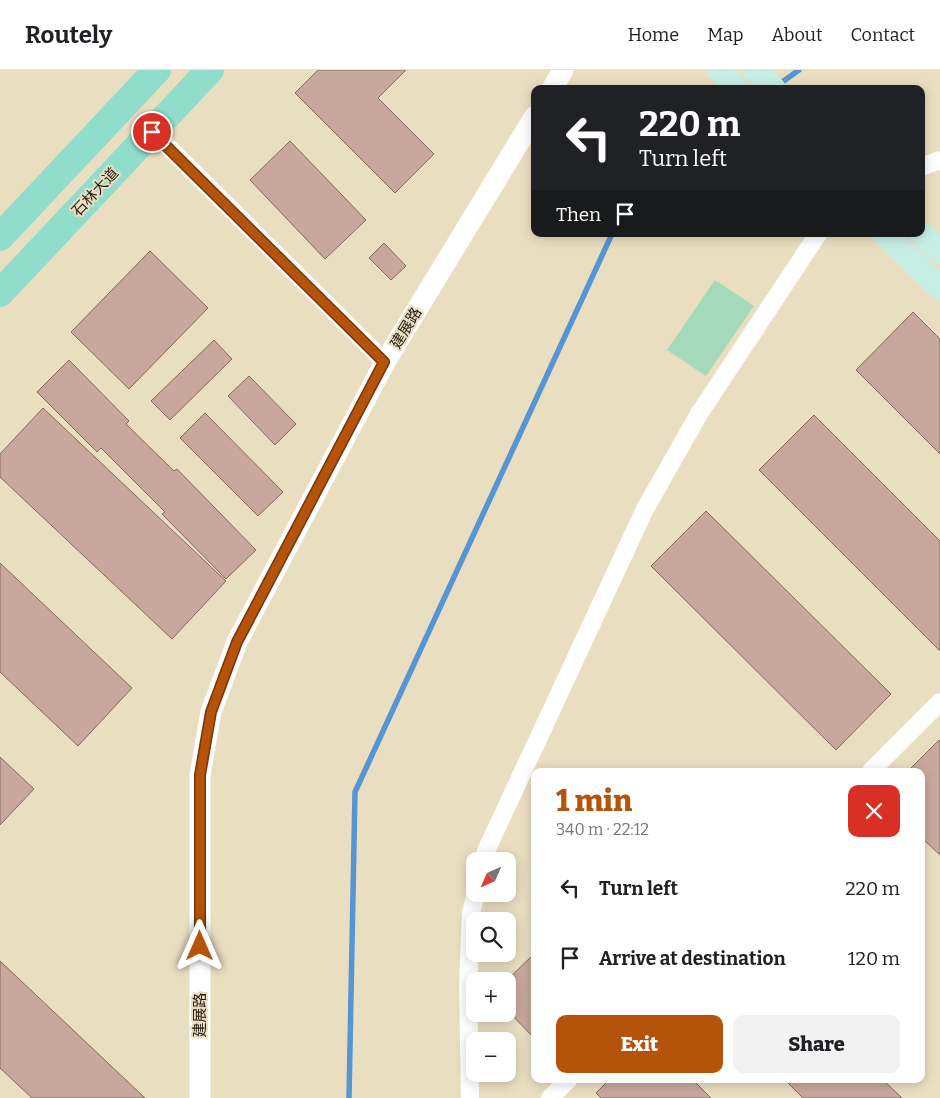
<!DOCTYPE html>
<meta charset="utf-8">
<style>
:root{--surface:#fff;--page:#f2f2f2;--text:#202124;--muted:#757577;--line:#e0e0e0;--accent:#b45309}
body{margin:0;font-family:Bitter,"Noto Sans SC",serif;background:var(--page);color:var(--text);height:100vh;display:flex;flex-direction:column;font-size:19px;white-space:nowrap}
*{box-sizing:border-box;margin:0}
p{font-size:16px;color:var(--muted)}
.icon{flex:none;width:28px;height:28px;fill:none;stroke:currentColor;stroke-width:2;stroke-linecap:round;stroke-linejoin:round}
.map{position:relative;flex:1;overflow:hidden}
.side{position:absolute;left:531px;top:698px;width:394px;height:315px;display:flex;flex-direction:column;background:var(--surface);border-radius:10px;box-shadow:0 2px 12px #0003}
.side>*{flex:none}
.top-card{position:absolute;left:531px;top:15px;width:394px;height:152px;border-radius:10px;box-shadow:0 2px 12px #0003;background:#202124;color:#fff;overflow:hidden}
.needle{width:32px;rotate:225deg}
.buttons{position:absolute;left:466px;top:782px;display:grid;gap:10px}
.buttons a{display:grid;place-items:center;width:50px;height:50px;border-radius:10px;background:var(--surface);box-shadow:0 2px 12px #0003;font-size:25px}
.pin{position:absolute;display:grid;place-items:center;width:42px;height:42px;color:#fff;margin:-21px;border:2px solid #fff;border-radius:50%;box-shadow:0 1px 5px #0007}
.me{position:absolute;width:55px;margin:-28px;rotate:0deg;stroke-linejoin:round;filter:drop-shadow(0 0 4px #0008)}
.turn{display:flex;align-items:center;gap:18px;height:105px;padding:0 25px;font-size:22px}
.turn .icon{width:65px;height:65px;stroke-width:2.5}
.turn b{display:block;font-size:35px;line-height:42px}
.then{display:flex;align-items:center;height:48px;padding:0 25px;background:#0003;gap:10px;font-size:19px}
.round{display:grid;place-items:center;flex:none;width:52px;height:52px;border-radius:10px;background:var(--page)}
.overview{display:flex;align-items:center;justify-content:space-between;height:85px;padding:0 25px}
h1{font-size:30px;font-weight:800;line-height:38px;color:var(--accent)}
.action{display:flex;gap:10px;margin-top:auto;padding:10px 25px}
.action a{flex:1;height:58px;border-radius:10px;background:var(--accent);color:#fff;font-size:20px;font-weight:800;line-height:58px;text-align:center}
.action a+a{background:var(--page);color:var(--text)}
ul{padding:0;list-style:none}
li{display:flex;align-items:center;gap:15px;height:70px;padding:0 25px}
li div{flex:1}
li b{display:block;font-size:19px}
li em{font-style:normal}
header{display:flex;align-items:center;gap:30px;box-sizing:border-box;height:70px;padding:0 25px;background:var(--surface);border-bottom:1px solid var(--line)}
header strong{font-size:24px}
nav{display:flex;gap:28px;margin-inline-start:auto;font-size:18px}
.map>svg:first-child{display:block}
.green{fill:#a4d9b9}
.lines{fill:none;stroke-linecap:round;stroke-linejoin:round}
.stream{stroke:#5695d4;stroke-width:5.5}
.building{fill:#c8a89d;stroke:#85685e}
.minor{stroke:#fff;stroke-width:18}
.tertiary{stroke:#fff;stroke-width:21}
.secondary{stroke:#c7eee5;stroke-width:24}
.primary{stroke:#8fddca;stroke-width:28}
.route-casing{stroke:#753606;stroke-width:12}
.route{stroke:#b45309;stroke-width:9}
.labels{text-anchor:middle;stroke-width:4;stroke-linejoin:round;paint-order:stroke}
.street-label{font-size:15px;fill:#231f14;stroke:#eadec1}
</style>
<header>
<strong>Routely</strong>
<nav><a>Home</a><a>Map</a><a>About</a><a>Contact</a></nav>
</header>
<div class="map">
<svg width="940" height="1028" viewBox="0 0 940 1028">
<rect width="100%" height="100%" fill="#eadec1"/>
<path class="green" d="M715,210L754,236L706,306L667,280Z"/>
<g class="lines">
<g class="stream">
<path d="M778,15L799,0"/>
<path d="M349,1028L355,722L612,164"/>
</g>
</g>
<g class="building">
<path d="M318,0H406L378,28L434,84L395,123L295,23Z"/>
<path d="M290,71L366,150L325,189L250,110Z"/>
<path d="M384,173L406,196L391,210L369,188Z"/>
<path d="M150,181L208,238L129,319L71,262Z"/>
<path d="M913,242L940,269V384L856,300Z"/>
<path d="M214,270L232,289L170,350L151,331Z"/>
<path d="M69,290L129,351L126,354L174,401L177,399L256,480L226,509L162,444L165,442L101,378L97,382L37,322Z"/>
<path d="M249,306L296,354L275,375L228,326Z"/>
<path d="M43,338L226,511L172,569L0,407V384Z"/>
<path d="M205,343L283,422L258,446L180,368Z"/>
<path d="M814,345L940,471V581L759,400Z"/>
<path d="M706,441L891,624L836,680L651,496Z"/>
<path d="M0,493L132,618L78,676L0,602Z"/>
<path d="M939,670L940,672V785L921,767V701H908Z"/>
<path d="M0,687L34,719L0,755Z"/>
<path d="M535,883V969L508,941V911H506Z"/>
<path d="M0,891L145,1028H32L0,998Z"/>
<path d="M610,1009H692L711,1028H601L596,1023Z"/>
<path d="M784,1009H882L902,1028H803Z"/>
</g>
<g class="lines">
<g class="minor">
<path d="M152,61L385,292"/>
<path d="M921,97L940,90"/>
<path d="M871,701L940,632"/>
<path d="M483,791L486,781L645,439L699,344L818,164"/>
<path d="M470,1028L468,917L471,842L476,824"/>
<path d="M550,1028L569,1009"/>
</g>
<g class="tertiary">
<path d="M552,19L563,0"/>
<path d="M200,1028V705L211,642L237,572L385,292L535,46"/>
</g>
<g class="secondary">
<path d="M719,0L738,19"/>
<path d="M755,0L774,19"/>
<path d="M921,163L940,182"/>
<path d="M885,164L940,218"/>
</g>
<g class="primary">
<path d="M0,167L157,0"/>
<path d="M0,223L210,0"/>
</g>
</g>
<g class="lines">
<defs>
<path id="route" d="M152,62L384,292L237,572L211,642L200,705V876"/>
</defs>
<use href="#route" class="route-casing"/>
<use href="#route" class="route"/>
</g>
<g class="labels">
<g class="street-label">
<text transform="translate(95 122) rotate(-47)" y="5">石林大道</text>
<text transform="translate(406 258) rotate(-59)" y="5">建展路</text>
<text transform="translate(200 945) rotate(-90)" y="5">建展路</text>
</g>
</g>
</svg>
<div class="buttons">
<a><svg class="needle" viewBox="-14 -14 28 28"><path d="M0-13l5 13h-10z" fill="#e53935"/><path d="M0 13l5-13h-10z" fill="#757577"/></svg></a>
<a><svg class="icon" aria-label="search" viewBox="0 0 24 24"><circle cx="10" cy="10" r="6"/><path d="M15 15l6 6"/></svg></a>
<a>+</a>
<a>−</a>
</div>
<div class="pin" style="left:152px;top:62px;background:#d93025"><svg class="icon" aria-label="arrive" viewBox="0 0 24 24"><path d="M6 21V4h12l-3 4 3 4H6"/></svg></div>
<svg class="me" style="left:200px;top:876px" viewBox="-20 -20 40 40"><path d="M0-17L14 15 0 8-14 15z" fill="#b45309" stroke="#fff" stroke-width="4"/></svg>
<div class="top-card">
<div class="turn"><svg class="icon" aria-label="left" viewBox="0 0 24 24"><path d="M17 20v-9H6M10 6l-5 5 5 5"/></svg><div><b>220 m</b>Turn left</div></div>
<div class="then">Then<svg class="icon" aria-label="arrive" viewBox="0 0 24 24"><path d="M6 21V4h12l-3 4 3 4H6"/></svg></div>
</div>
<section class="side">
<div class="overview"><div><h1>1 min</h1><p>340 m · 22:12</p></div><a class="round" style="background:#d93025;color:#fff"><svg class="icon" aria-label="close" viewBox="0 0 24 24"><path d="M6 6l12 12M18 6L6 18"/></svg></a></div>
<ul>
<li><svg class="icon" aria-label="left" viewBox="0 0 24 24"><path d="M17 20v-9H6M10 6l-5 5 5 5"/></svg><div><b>Turn left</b></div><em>220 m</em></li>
<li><svg class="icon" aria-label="arrive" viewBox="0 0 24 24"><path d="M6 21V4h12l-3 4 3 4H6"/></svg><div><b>Arrive at destination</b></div><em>120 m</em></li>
</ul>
<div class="action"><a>Exit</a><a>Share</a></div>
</section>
</div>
